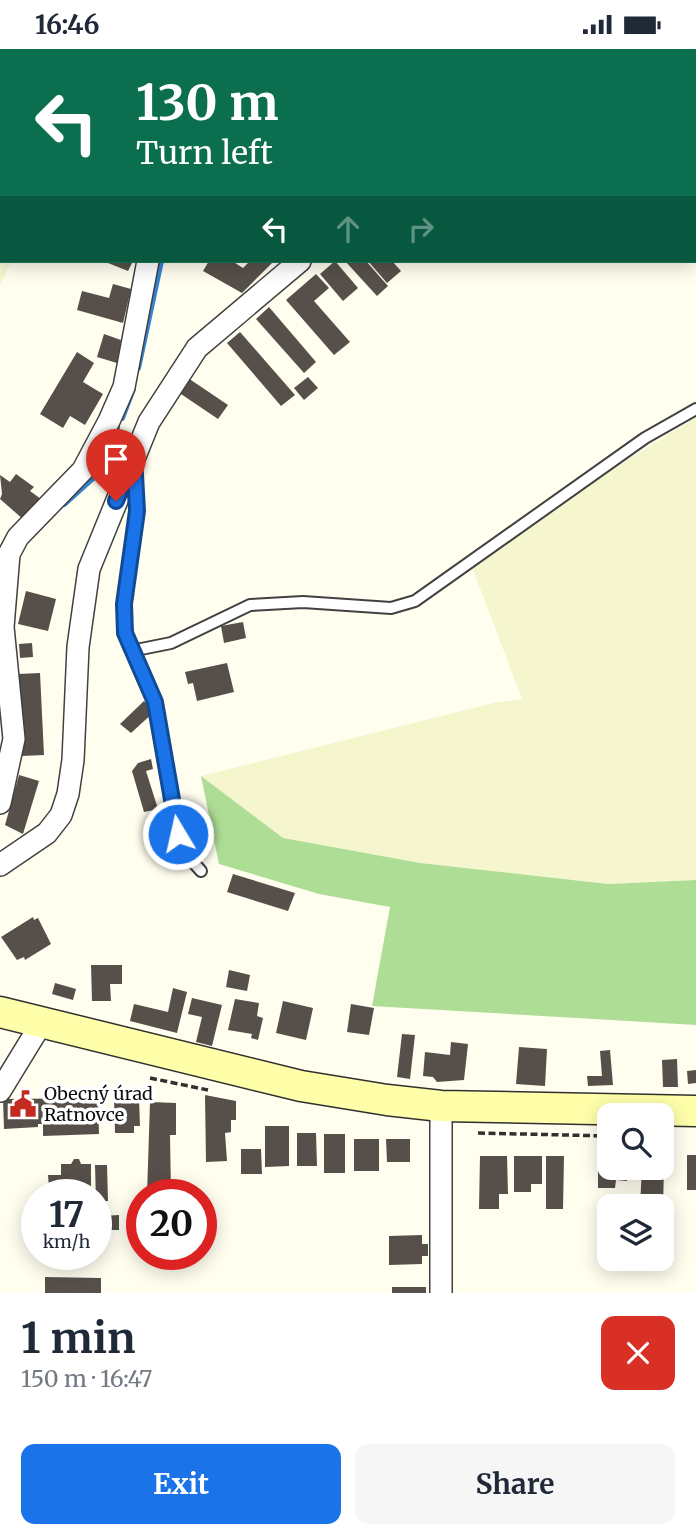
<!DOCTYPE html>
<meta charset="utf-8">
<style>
:root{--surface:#fff;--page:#f6f6f7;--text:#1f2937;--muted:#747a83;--accent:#1a73e8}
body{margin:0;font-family:Merriweather,serif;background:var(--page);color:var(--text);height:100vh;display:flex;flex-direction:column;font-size:26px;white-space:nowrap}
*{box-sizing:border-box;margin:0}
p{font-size:23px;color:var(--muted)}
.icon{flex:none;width:38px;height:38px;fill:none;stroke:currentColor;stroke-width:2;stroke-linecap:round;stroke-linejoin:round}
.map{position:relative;height:1244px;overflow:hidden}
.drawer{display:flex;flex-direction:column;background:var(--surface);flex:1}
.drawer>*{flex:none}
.hud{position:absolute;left:0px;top:0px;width:696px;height:214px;box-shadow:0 4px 18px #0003;background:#0b6e4f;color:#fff;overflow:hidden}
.controls{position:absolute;left:597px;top:1054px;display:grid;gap:14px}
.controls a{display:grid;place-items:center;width:77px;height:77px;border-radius:14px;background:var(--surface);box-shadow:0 4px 18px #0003;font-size:35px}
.speed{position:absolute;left:21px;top:1130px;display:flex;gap:14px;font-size:35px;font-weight:700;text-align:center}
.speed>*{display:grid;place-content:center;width:91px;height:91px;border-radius:50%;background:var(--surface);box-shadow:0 4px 18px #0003;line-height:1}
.speed small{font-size:18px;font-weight:400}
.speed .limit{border:10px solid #d22;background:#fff;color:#111}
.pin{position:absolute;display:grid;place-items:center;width:60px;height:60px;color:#fff;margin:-72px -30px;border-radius:50% 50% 50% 0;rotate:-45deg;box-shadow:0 0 7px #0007}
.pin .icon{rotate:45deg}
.me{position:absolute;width:77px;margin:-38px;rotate:351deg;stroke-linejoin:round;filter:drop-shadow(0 0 5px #0008)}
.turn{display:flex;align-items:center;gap:24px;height:147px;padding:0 21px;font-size:32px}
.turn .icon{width:91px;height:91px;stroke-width:2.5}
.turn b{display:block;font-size:49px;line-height:60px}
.lanes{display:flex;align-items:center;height:66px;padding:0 21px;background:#0003;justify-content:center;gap:35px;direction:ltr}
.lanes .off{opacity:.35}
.round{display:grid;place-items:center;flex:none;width:74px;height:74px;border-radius:14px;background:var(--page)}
.headline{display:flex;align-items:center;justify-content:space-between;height:119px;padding:0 21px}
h1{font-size:42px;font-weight:700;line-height:52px}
.action{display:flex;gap:14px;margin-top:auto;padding:14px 21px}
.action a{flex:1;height:80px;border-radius:14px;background:var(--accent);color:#fff;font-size:28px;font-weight:700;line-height:80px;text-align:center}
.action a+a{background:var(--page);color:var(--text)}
.status{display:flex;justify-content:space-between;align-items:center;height:49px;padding:0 35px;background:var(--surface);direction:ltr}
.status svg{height:19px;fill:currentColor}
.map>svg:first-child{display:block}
.farmland{fill:#f5f6ce}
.forest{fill:#aedd95}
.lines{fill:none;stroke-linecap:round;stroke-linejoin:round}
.stream{stroke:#3583d3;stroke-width:6}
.building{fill:#57504a}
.lane-casing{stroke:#414141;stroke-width:14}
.street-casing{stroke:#414141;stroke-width:24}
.secondary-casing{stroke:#303030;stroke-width:33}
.path{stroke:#303030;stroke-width:3.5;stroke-dasharray:7 3.5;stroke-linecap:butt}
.lane{stroke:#fff;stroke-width:10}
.street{stroke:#fff;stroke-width:21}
.secondary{stroke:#ffa;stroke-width:30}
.route-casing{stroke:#114b97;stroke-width:18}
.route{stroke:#1a73e8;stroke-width:12}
.labels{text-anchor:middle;stroke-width:7;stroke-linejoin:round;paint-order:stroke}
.poi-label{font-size:18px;fill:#0e0e0e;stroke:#fff;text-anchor:start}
</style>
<div class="status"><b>16:46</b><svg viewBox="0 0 49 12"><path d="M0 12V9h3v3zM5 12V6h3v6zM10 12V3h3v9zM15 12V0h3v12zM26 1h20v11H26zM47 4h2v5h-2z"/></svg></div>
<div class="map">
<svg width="696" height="1244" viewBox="0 0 696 1244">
<rect width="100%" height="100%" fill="#fffeef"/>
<g class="farmland">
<path d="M0,0H34L2,2V212H11L0,237Z"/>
<path d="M696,368V831L608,835L420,814L283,789L201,727L493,654L522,650L469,510Z"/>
</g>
<path class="forest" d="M201,727L283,789L420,814L608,835L696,831V976L372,957L390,858L319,845L219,815Z"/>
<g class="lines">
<g class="stream">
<path d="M451,2L452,0"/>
<path d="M138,319L161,212"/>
<path d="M122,369L133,340"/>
<path d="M64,455L94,428L117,379"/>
</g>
</g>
<g class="building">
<path d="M103,212H133L128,222Z"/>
<path d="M209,212H232L243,219L250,212L272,214L242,244L203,222Z"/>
<path d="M335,212L358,239L343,252L320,225Z"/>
<path d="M345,212H366L388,237L377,247Z"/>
<path d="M368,212H392L401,222L387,234Z"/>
<path d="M316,225L329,239L314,252L350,293L334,306L286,251Z"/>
<path d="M113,235L131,240L123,274L77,261L82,242L109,249Z"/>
<path d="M269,258L316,313L304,324L256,270Z"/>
<path d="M240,283L295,346L281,357L227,294Z"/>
<path d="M104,285L121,291L117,314L97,308Z"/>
<path d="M77,303L94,314L83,333L103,345L85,376L70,367L63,379L40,365Z"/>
<path d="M308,328L318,339L304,351L294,339Z"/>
<path d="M188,329L228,356L218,370L178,343Z"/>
<path d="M16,425L34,438L30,442L41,450L24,471L0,450L2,445L0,426L10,433Z"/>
<path d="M26,542L56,550L48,582L18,575Z"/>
<path d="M243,573L246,589L224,594L221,577Z"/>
<path d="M32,594L33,608L20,609L19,595Z"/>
<path d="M227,614L234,643L197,652L193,634L188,635L185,623Z"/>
<path d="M40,624L44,706L22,707L18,625Z"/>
<path d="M144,652L154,663L131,684L120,675Z"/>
<path d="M151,710L153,720L146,722L158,760L144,763L132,722L138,714Z"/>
<path d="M19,726L39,732L23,785L5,776Z"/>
<path d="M233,825L295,844L288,862L227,843Z"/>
<path d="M33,868L34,871L38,869L51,895L25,911L24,908L17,911L1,888Z"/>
<path d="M91,916H122V935H110L111,952H92Z"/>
<path d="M229,921L250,926L247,942L226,938Z"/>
<path d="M55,934L76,940L73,951L52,945Z"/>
<path d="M173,939L187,943L177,984L130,972L134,955L168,963Z"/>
<path d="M192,949L222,956L212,997L196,993L202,968L188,965Z"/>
<path d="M235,950L259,954L257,967L263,969L258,991L251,989L252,985L228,981Z"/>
<path d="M283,952L313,959L306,991L276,984Z"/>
<path d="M351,955L374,959L369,986L347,983Z"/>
<path d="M402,985L415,986L410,1030L397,1028Z"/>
<path d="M451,993L468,995L464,1031L437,1033L433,1028L423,1027L425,1003L450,1006Z"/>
<path d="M519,998L547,1000L545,1037L516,1035Z"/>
<path d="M610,1001L613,1036L588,1037L587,1027H602L600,1002Z"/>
<path d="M677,1010L678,1038H663L662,1011Z"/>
<path d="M696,1021V1034L688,1035L687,1022Z"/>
<path d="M205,1046L236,1052V1071H231V1083L225,1084L227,1112L206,1113Z"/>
<path d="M98,1049L99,1085L43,1087V1075H38V1078L4,1080L3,1050Z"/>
<path d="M114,1049H139L140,1077H134V1084H115Z"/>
<path d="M150,1053L176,1054V1086H170L171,1146H147Z"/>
<path d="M265,1077H289V1117L265,1118Z"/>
<path d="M297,1084H316L317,1117H297Z"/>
<rect x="324" y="1085" width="21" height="39"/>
<rect x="354" y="1090" width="25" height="32"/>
<path d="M386,1090H410V1113H387Z"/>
<path d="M241,1100H261L262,1125H241Z"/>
<path d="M598,1106H609V1118H627V1132L616,1131L615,1139H598Z"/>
<path d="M662,1106H669V1120H664L663,1157H640L642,1118H662Z"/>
<rect x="687" y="1106" width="9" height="35"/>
<path d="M480,1107H507L508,1145H499V1160H479Z"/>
<path d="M514,1107H542V1135H531V1143H514Z"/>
<path d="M546,1107H564L563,1160H546Z"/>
<path d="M74,1110H79L81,1115H91V1146H61V1139H49L48,1126H61V1115H71Z"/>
<path d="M95,1116H107L108,1152H96Z"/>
<path d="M119,1166V1181H102V1167Z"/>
<path d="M422,1186V1195H428V1207H422V1215L389,1216V1187Z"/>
<path d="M45,1228L101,1229V1244H45Z"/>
<rect x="392" y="1238" width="34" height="6"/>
</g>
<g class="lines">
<defs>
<g id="lane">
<path d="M135,421L137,462L124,555L126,584L155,653L178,785L184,803L201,822"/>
<path d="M131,602L171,594L250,556L303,553L391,559L415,552L645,389L696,360"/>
</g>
<g id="street">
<path d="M316,2L318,0"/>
<path d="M366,2L367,0"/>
<path d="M512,2L513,0"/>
<path d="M0,754L14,690L3,578L9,505L18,488L83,421L109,372L124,338L148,212"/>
<path d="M0,816L47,784L61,766L68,745L73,711L78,598L89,520L149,373L197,299L300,212"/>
<path d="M0,1042L41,975"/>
<path d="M441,1244V1057"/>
</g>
<path id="secondary" d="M0,963L301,1037L387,1051L441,1057L696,1062"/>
</defs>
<use href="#lane" class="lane-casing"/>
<use href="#street" class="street-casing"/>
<use href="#secondary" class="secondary-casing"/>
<g class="path">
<path d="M150,1029L208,1041"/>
<path d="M478,1084L609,1087"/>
</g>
<use href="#lane" class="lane"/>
<use href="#street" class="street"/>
<use href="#secondary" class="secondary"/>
</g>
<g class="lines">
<defs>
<path id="route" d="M116,452L134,407L137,462L124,555L125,584L155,653L178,785"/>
</defs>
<use href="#route" class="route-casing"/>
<use href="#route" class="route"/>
</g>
<defs>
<symbol id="civic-bare" viewBox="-9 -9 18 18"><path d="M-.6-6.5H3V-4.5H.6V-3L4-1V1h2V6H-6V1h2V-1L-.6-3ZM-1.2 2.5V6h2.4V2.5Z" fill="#c42a20" stroke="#fff" stroke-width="2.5" paint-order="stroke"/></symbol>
</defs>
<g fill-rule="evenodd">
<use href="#civic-bare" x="4" y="1036" width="38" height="38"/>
</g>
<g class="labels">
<g class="poi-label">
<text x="44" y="1051">Obecný úrad<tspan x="44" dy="21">Ratnovce</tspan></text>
</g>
</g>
</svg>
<div class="controls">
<a><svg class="icon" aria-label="search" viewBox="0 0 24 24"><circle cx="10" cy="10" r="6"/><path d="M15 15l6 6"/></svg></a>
<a><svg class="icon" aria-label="layers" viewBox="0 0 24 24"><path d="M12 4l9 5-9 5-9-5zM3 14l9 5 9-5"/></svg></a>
</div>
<div class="speed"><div>17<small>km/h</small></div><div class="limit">20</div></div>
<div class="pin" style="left:116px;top:452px;background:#d93025"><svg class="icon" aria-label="arrive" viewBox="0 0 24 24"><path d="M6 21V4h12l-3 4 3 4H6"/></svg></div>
<svg class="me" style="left:178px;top:785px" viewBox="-20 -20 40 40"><circle r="17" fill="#1a73e8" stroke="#fff" stroke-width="3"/><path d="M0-11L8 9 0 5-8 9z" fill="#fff"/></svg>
<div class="hud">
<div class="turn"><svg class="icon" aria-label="left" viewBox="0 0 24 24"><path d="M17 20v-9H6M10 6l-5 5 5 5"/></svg><div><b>130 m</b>Turn left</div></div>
<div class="lanes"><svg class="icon" aria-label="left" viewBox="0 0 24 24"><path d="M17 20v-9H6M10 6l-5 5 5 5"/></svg><svg class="icon off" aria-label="ahead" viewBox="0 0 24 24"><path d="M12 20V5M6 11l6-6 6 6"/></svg><svg class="icon off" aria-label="right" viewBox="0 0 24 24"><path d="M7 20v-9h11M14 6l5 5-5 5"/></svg></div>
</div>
</div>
<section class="drawer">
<div class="headline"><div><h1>1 min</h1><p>150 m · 16:47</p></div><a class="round" style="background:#d93025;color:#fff"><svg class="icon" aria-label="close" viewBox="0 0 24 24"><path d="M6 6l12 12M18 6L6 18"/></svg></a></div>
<div class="action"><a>Exit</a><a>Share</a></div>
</section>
